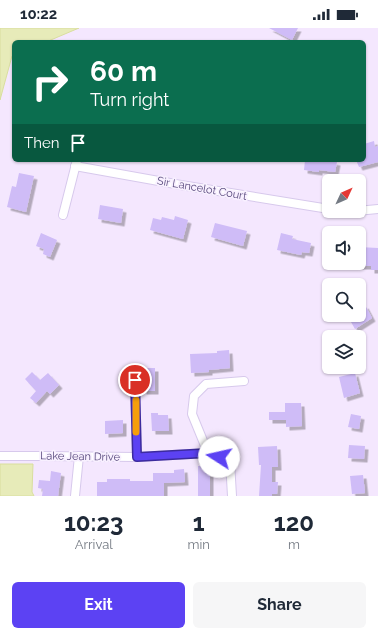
<!DOCTYPE html>
<style>
:root{--surface:#fff;--page:#f6f6f7;--text:#1f2937;--muted:#747a83;--accent:#5c42f3}
body{margin:0;font-family:Raleway,sans-serif;background:var(--page);color:var(--text);height:100vh;display:flex;flex-direction:column;font-size:15px;white-space:nowrap}
*{box-sizing:border-box;margin:0}
p{font-size:13px;color:var(--muted)}
.icon{flex:none;width:22px;height:22px;fill:none;stroke:currentColor;stroke-width:2;stroke-linecap:round;stroke-linejoin:round}
.map{position:relative;height:468px;overflow:hidden}
.panel{display:flex;flex-direction:column;background:var(--surface);flex:1}
.panel>*{flex:none}
.guide{position:absolute;left:12px;top:12px;width:354px;height:122px;border-radius:6px;box-shadow:0 1px 3px #0004;background:#0b6e4f;color:#fff;overflow:hidden}
.needle{width:26px;rotate:46deg}
.buttons{position:absolute;left:322px;top:146px;display:grid;gap:8px}
.buttons a{display:grid;place-items:center;width:44px;height:44px;border-radius:6px;background:var(--surface);box-shadow:0 1px 3px #0004;font-size:20px}
.pin{position:absolute;display:grid;place-items:center;width:34px;height:34px;color:#fff;margin:-17px;border:2px solid #fff;border-radius:50%;box-shadow:0 1px 4px #0007}
.me{position:absolute;width:44px;margin:-22px;rotate:280deg;stroke-linejoin:round;filter:drop-shadow(0 0 3px #0008)}
.turn{display:flex;align-items:center;gap:14px;height:84px;padding:0 12px;font-size:18px}
.turn .icon{width:52px;height:52px;stroke-width:2.5}
.turn b{display:block;font-size:28px;line-height:34px}
.then{display:flex;align-items:center;height:38px;padding:0 12px;background:#0003;gap:8px;font-size:15px}
.eta{display:flex;justify-content:space-evenly;align-items:center;height:68px;text-align:center}
.eta b{font-size:24px;font-weight:700;line-height:28px}
.primary-button{display:flex;gap:8px;margin-top:auto;padding:8px 12px}
.primary-button a{flex:1;height:46px;border-radius:6px;background:var(--accent);color:#fff;font-size:16px;font-weight:700;line-height:46px;text-align:center}
.primary-button a+a{background:var(--page);color:var(--text)}
.status{display:flex;justify-content:space-between;align-items:center;height:28px;padding:0 20px;background:var(--surface);direction:ltr}
.status svg{height:11px;fill:currentColor}
.map>svg:first-child{display:block}
.water{fill:#e7ebb9;stroke:#d9de9e}
.building{fill:#cfbcf7;filter:url(#shadow)}
.lines{fill:none;stroke-linecap:round;stroke-linejoin:round}
.minor-casing{stroke:#d7c9ec;stroke-width:10}
.minor{stroke:#fff;stroke-width:8}
.route-casing{stroke:#3c2b9e;stroke-width:10}
.route{stroke:#5c42f3;stroke-width:7}
.slow{stroke:#f59e0b;stroke-width:7}
.labels{text-anchor:middle;stroke-width:3.5;stroke-linejoin:round;paint-order:stroke}
.street-label{font-size:11px;fill:#57487c;stroke:#f8f0ff}
</style>
<div class="status"><b>10:22</b><svg viewBox="0 0 49 12"><path d="M0 12V9h3v3zM5 12V6h3v6zM10 12V3h3v9zM15 12V0h3v12zM26 1h20v11H26zM47 4h2v5h-2z"/></svg></div>
<div class="map">
<svg width="378" height="468" viewBox="0 0 378 468">
<defs>
<filter id="shadow"><feDropShadow dx="3.5" dy="3.5" stdDeviation="0" flood-color="#0004"/></filter>
</defs>
<rect width="100%" height="100%" fill="#f4e7fe"/>
<g class="water">
<path d="M0,0H79L46,14H14V27L12,28L0,72Z"/>
<path d="M0,436H33L32,464L34,468H0Z"/>
</g>
<g class="building">
<path d="M269,0H298L292,12Z"/>
<path d="M374,113L375,119L378,118V134L359,139L356,132H364V116Z"/>
<path d="M305,132H325L337,134L335,144L319,142V144L304,142Z"/>
<path d="M19,145L34,148L26,184L7,179L12,158L16,159Z"/>
<path d="M100,177L123,181L121,195L98,191Z"/>
<path d="M175,188L188,192L183,211L150,202L153,190L161,192L162,189L174,192Z"/>
<path d="M215,195L247,203L243,218L211,209Z"/>
<path d="M41,205L57,212L50,229L43,226L44,221L36,218Z"/>
<path d="M281,205L293,208L292,211L311,215L309,225L302,224L301,227L277,222Z"/>
<path d="M359,219L378,220V242H371V238H359Z"/>
<path d="M365,277L372,290L355,301L347,287H359V281Z"/>
<path d="M229,322L230,340L209,342V344L191,345L190,326L217,325V323Z"/>
<path d="M146,340H155V363H143V355H146Z"/>
<path d="M32,344L40,352L48,345L59,357L50,366L47,363L36,375L30,370L36,363L25,351Z"/>
<path d="M355,345L360,365L344,370L339,349Z"/>
<path d="M285,375H301L302,398L286,399V392H269V384H285Z"/>
<path d="M151,385H158V387H168L169,403H152Z"/>
<path d="M351,386L361,388L359,401L348,399Z"/>
<path d="M123,392V405L105,406V393Z"/>
<path d="M349,417L365,418L364,431L348,430Z"/>
<path d="M277,418L278,439H272V454H278L277,466H272V468H259L261,437H259L258,419Z"/>
<path d="M198,438H207V445H210V468H198Z"/>
<path d="M184,441L185,454L164,455V468H97V454H107V451H130V453H153V445H174V442Z"/>
<path d="M51,443L61,445L58,468H42L43,461L38,460L39,452L50,453Z"/>
<path d="M363,447L365,465L352,466L350,448Z"/>
</g>
<g class="lines">
<defs>
<g id="minor">
<path d="M75,138L181,157L329,181"/>
<path d="M357,183L378,181"/>
<path d="M63,187L77,132"/>
<path d="M135,352L137,429"/>
<path d="M208,425L192,386L194,368L206,356L244,353"/>
<path d="M0,428H40L137,429L208,425L230,433L232,468"/>
<path d="M75,468L79,428"/>
</g>
</defs>
<use href="#minor" class="minor-casing"/>
<use href="#minor" class="minor"/>
</g>
<g class="lines">
<defs>
<path id="route" d="M135,352L137,429L208,425L219,429"/>
</defs>
<use href="#route" class="route-casing"/>
<use href="#route" class="route"/>
<path class="slow" d="M136,372V404"/>
</g>
<g class="labels">
<g class="street-label">
<text transform="translate(202 160) rotate(10)" y="4">Sir Lancelot Court</text>
<text transform="translate(80 428) rotate(1)" y="4">Lake Jean Drive</text>
</g>
</g>
</svg>
<div class="buttons">
<a><svg class="needle" viewBox="-14 -14 28 28"><path d="M0-13l5 13h-10z" fill="#e53935"/><path d="M0 13l5-13h-10z" fill="#747a83"/></svg></a>
<a><svg class="icon" aria-label="sound" viewBox="0 0 24 24"><path d="M4 9h4l5-4v14l-5-4H4zM17 9q2 3 0 6"/></svg></a>
<a><svg class="icon" aria-label="search" viewBox="0 0 24 24"><circle cx="10" cy="10" r="6"/><path d="M15 15l6 6"/></svg></a>
<a><svg class="icon" aria-label="layers" viewBox="0 0 24 24"><path d="M12 4l9 5-9 5-9-5zM3 14l9 5 9-5"/></svg></a>
</div>
<div class="pin" style="left:135px;top:352px;background:#d93025"><svg class="icon" aria-label="arrive" viewBox="0 0 24 24"><path d="M6 21V4h12l-3 4 3 4H6"/></svg></div>
<svg class="me" style="left:219px;top:429px" viewBox="-20 -20 40 40"><circle r="19" fill="#fff"/><path d="M0-13L10 11 0 6-10 11z" fill="#5c42f3"/></svg>
<div class="guide">
<div class="turn"><svg class="icon" aria-label="right" viewBox="0 0 24 24"><path d="M7 20v-9h11M14 6l5 5-5 5"/></svg><div><b>60 m</b>Turn right</div></div>
<div class="then">Then<svg class="icon" aria-label="arrive" viewBox="0 0 24 24"><path d="M6 21V4h12l-3 4 3 4H6"/></svg></div>
</div>
</div>
<section class="panel">
<div class="eta">
<div><b>10:23</b><p>Arrival</p></div>
<div><b>1</b><p>min</p></div>
<div><b>120</b><p>m</p></div>
</div>
<div class="primary-button"><a>Exit</a><a>Share</a></div>
</section>
